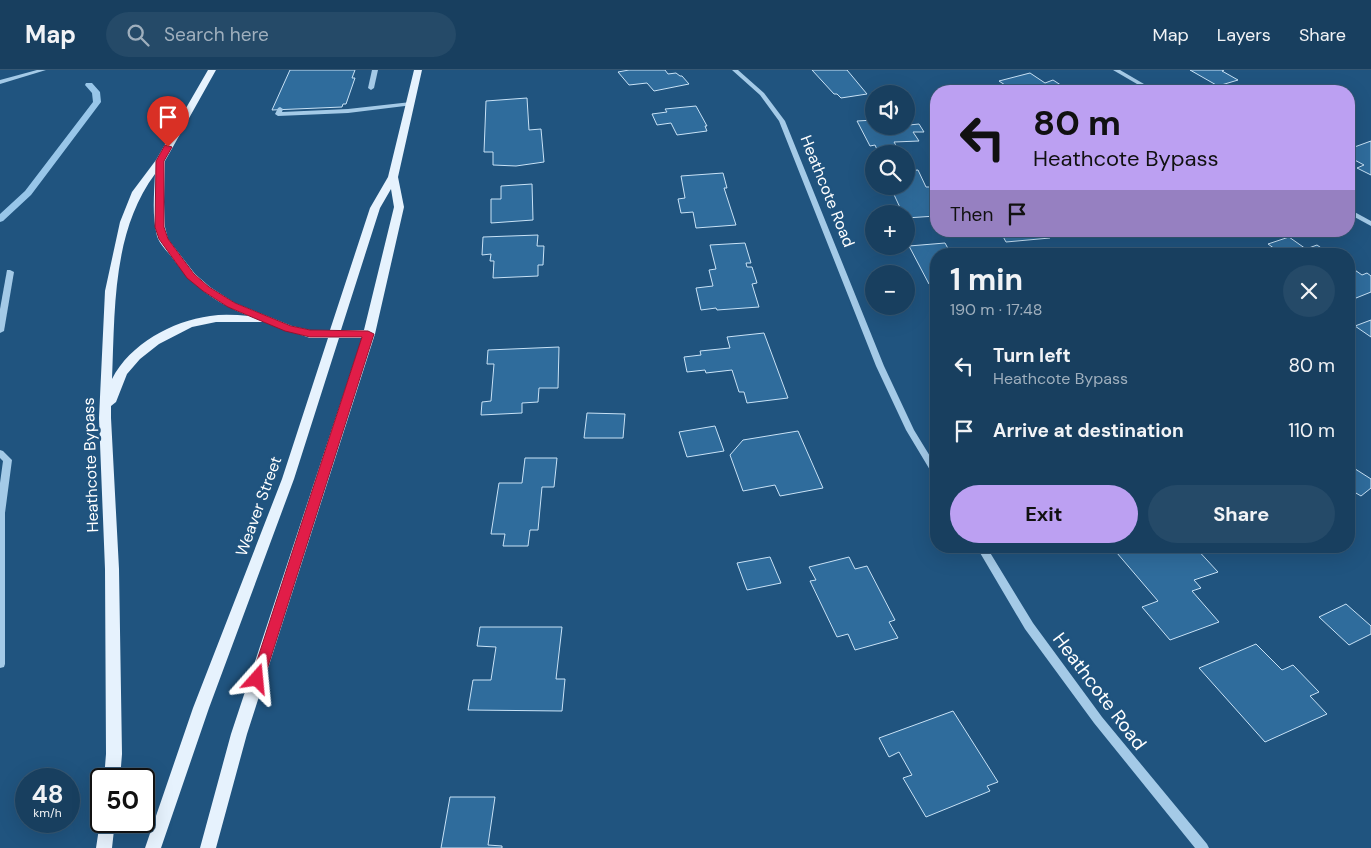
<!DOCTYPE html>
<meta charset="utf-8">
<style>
:root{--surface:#183f5f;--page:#254a68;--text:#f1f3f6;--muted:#9fafbd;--line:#365874;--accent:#bca0f2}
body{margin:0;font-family:"DM Sans",sans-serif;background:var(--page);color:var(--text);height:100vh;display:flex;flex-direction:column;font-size:19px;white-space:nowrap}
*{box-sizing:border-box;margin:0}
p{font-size:16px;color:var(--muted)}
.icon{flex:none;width:28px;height:28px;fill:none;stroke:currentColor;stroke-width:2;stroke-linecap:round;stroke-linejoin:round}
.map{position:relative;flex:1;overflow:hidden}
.details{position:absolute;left:930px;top:178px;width:425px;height:305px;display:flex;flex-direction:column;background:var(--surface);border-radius:20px;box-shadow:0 5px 20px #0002,0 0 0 1px var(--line)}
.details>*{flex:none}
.banner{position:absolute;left:930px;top:15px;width:425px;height:152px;border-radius:20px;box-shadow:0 5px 20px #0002,0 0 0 1px var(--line);background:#bca0f2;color:#111;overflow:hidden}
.buttons{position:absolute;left:865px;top:15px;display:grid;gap:10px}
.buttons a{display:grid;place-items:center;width:50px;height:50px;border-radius:50%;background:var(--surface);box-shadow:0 5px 20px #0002,0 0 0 1px var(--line);font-size:25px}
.speed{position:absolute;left:15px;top:698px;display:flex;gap:10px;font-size:25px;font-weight:700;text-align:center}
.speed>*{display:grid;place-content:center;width:65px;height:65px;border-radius:50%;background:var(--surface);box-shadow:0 5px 20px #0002,0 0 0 1px var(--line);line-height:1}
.speed small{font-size:12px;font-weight:400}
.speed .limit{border:2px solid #111;border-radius:8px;background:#fff;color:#111}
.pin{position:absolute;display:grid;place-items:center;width:42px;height:42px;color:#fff;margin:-51px -21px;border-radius:50% 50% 50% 0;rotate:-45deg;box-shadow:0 0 5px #0007}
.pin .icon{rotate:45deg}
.me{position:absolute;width:55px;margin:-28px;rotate:18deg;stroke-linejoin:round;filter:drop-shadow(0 0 4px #0008)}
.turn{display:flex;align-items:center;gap:18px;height:105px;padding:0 20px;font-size:22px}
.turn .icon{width:65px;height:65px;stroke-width:2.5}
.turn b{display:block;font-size:35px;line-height:42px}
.then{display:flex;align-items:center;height:48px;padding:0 20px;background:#0003;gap:10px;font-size:19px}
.round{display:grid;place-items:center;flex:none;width:52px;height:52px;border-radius:26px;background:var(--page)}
.headline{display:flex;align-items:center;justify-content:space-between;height:85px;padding:0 20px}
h1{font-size:30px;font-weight:700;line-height:38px}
.cta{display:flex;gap:10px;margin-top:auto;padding:10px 20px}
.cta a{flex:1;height:58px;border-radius:30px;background:var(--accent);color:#111;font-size:20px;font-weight:700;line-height:58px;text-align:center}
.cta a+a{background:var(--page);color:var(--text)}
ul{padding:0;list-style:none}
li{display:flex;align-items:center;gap:15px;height:65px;padding:0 20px}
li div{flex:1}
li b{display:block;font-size:19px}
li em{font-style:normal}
header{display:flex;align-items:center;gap:30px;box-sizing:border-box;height:70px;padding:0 25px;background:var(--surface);border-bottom:1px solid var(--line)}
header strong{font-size:24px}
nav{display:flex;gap:28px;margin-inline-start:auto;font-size:18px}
.search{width:350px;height:45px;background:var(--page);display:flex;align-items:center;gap:12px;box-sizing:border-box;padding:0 18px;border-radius:28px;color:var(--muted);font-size:19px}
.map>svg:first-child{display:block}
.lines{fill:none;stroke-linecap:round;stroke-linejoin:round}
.stream{fill:#98c6e9;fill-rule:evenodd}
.building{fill:#2f6c9c;stroke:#c8e2f6}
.minor{fill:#a4cae7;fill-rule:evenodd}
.major{fill:#e6f2fd;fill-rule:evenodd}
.route{fill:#e11d48;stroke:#92132f}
.labels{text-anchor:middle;stroke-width:5;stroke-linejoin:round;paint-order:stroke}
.street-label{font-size:16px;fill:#fff;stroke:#20547f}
.near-street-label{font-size:19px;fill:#fff;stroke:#20547f}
</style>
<header>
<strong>Map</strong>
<div class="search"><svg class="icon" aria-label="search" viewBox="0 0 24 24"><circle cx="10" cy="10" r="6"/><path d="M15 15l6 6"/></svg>Search here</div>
<nav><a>Map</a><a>Layers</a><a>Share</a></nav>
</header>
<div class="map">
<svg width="1371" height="778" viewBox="0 0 1371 778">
<rect width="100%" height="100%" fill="#20547f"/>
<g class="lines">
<path class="stream" d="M86,13H92L100,22L101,32L31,125L3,151L0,152V144L25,121L93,32L92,23L85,15Z"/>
</g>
<g class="building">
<path d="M290,0H355L352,8H355L346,34H343L342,37L272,40Z"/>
<path d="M629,0H665L668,4L676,3L680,6H682L689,14L654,21L647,13L629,15L618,2Z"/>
<path d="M812,0H847L867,24L841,28L837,24H834Z"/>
<path d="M1190,0H1224L1222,1L1238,10L1218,16Z"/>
<path d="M1030,3L1045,13L1053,10L1070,21H1014L999,11Z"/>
<path d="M527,28L529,60L541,59L544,92L516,96L493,95V82H484L486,31Z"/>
<path d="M696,36L707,56H705L707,61L677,65L671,53L657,55L652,44L667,42L665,39Z"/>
<path d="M874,50V56H906V51L909,55L919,54L924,62H913L919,71L894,72L901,84H879L875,75L870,76L857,51Z"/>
<path d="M1371,71V105L1357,98L1364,95L1349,87V79Z"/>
<path d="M918,100L926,117H936V134L931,135L936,146L906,148V144H903L890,116H906V101Z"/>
<path d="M723,103L727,118H724L736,155L696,158L693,142L681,143L678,129L685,128L681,106Z"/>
<path d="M532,114L533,150L491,153V129H501V116Z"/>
<path d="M1000,161H1046L1050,168L1006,172Z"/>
<path d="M538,165L537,176H544L543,195H538V206L493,208L494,191H490L491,184L482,185L483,167Z"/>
<path d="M1289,167L1306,179L1317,175L1330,184H1282L1268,174Z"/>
<path d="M745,173L751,193H746L747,197H752L757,213L752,214L759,237L717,240L716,238L701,240L696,218L713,216L709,200L716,199L710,175Z"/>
<path d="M945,173L951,184H936V213L929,214L909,176Z"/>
<path d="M1349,196L1362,205L1367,203L1371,206V222L1351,230L1349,228Z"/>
<path d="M1371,250V267L1355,256Z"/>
<path d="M764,263L788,328L747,333L744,322H739L732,300L706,303L705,300L687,302L684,287L701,285L700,281L730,278L727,267Z"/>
<path d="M559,277L558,318H539L538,332L522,333V343L481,345L482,332L491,331L494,294H487L488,280Z"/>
<path d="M587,343L625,344L623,368H584Z"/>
<path d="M715,356L724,381L687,387L679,362Z"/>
<path d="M798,361L823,418L780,426L775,415L743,421L730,385L743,370Z"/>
<path d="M525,388H557L554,417H542L538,460H530L528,476H503L505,464H491L499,413H522Z"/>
<path d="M1349,395L1371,409V418L1361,426L1349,419Z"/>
<path d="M1111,476H1194L1218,502L1194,510L1201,518L1192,521L1219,552L1170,570L1142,537L1158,531Z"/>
<path d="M770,487L781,513L747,520L737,493Z"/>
<path d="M849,487L855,499L867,496L895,550L889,552L898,568L855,580L848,564L837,567L810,511L816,510L809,497Z"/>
<path d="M1346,534L1371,556V564L1349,575L1319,547Z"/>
<path d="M480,557H562L556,609H565L562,641L468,640L473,610H491L496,577L477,576Z"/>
<path d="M1256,574L1282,600L1293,595L1319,622L1310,626L1327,644L1265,672L1199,598Z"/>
<path d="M953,641L998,712L987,716L990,721L926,747L903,708L912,705L899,682L889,687L879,668Z"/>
<path d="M450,727H495L488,775L502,776V778H441Z"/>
</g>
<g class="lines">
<g class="minor">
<path d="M37,0H46L0,14V10Z"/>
<path d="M372,0H378L374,18L371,20L368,18Z"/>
<path d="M732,0H738L764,23L785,51L884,296L914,360L936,396V406L933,405L906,360L876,296L779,51L760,25Z"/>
<path d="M1113,0H1120L1156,21H1149Z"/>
<path d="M411,32L414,34L413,35L348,43L278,46L275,44L278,38L280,37L283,39L282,42L348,39Z"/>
<path d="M1349,139L1371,151V156L1349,144Z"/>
<path d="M7,200H10L14,202L4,261L0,263V239Z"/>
<path d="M0,380L3,381L12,390L5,443V594L4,597L0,598V413L3,391L0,388Z"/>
<path d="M976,476H986L1033,553L1102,647L1207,774L1209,778H1195L1094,653L1025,559Z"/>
</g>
<g class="major">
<path d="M208,0H216L165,91L164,132L165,157L168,169L195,204L210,217L235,233L292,256L310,260H330L370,138L388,107L414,0H422L398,107L404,137L375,264L247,664L216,778H200L231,664L362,268H339L294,409L209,638L161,778H145L193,638L282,409L328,268H310L264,252H216L192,257L159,274L140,289L127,304L116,332L111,336V348L119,499L122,684L120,709H104L106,684L105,499L99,348L105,221L120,152L132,122L156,90ZM155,104C154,124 152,147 157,166C159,173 166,180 170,185C194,217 212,231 249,246C236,245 223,244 210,246C172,251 130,274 112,309C115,240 112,162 155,104ZM391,119L394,137L364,260H341L380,138Z"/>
<path d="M101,745V751H115L112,778H96Z"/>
</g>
</g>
<path class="route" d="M165,75L172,77L164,91V157L168,169L194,204L209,217L235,233L291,256L310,260L368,261L374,264L264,609L262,613L257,615L253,613L251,609L362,267H310L285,261L228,237L203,221L187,208L159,169L155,157L156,91Z"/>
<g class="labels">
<g class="street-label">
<text transform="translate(828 121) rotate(68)" y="6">Heathcote Road</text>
<text transform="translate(90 395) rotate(-92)" y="6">Heathcote Bypass</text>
<text transform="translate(258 436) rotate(-70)" y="6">Weaver Street</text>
</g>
<g class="near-street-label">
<text transform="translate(1100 621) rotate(53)" y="7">Heathcote Road</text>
</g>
</g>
</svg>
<div class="buttons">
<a><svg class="icon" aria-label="sound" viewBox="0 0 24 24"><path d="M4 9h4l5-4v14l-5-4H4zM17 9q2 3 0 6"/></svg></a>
<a><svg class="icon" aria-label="search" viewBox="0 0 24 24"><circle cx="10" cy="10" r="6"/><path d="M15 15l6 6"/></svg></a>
<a>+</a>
<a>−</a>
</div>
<div class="speed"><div>48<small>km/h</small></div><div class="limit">50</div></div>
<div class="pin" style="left:168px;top:77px;background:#d93025"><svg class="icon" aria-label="arrive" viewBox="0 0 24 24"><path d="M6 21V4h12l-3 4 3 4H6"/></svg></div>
<svg class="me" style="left:257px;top:609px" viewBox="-20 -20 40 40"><path d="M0-17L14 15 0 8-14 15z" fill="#e11d48" stroke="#fff" stroke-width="4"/></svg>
<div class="banner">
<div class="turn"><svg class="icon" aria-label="left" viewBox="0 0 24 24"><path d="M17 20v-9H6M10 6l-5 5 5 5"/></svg><div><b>80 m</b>Heathcote Bypass</div></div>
<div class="then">Then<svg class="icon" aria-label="arrive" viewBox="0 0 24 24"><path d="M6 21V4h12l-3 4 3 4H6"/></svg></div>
</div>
<section class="details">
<div class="headline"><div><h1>1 min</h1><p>190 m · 17:48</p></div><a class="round"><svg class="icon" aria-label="close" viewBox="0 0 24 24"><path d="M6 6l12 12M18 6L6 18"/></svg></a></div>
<ul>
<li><svg class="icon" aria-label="left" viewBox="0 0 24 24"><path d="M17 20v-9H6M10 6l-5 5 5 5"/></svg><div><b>Turn left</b><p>Heathcote Bypass</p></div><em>80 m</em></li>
<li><svg class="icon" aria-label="arrive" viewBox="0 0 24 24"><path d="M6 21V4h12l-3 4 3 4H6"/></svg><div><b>Arrive at destination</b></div><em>110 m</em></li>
</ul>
<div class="cta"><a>Exit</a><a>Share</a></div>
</section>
</div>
